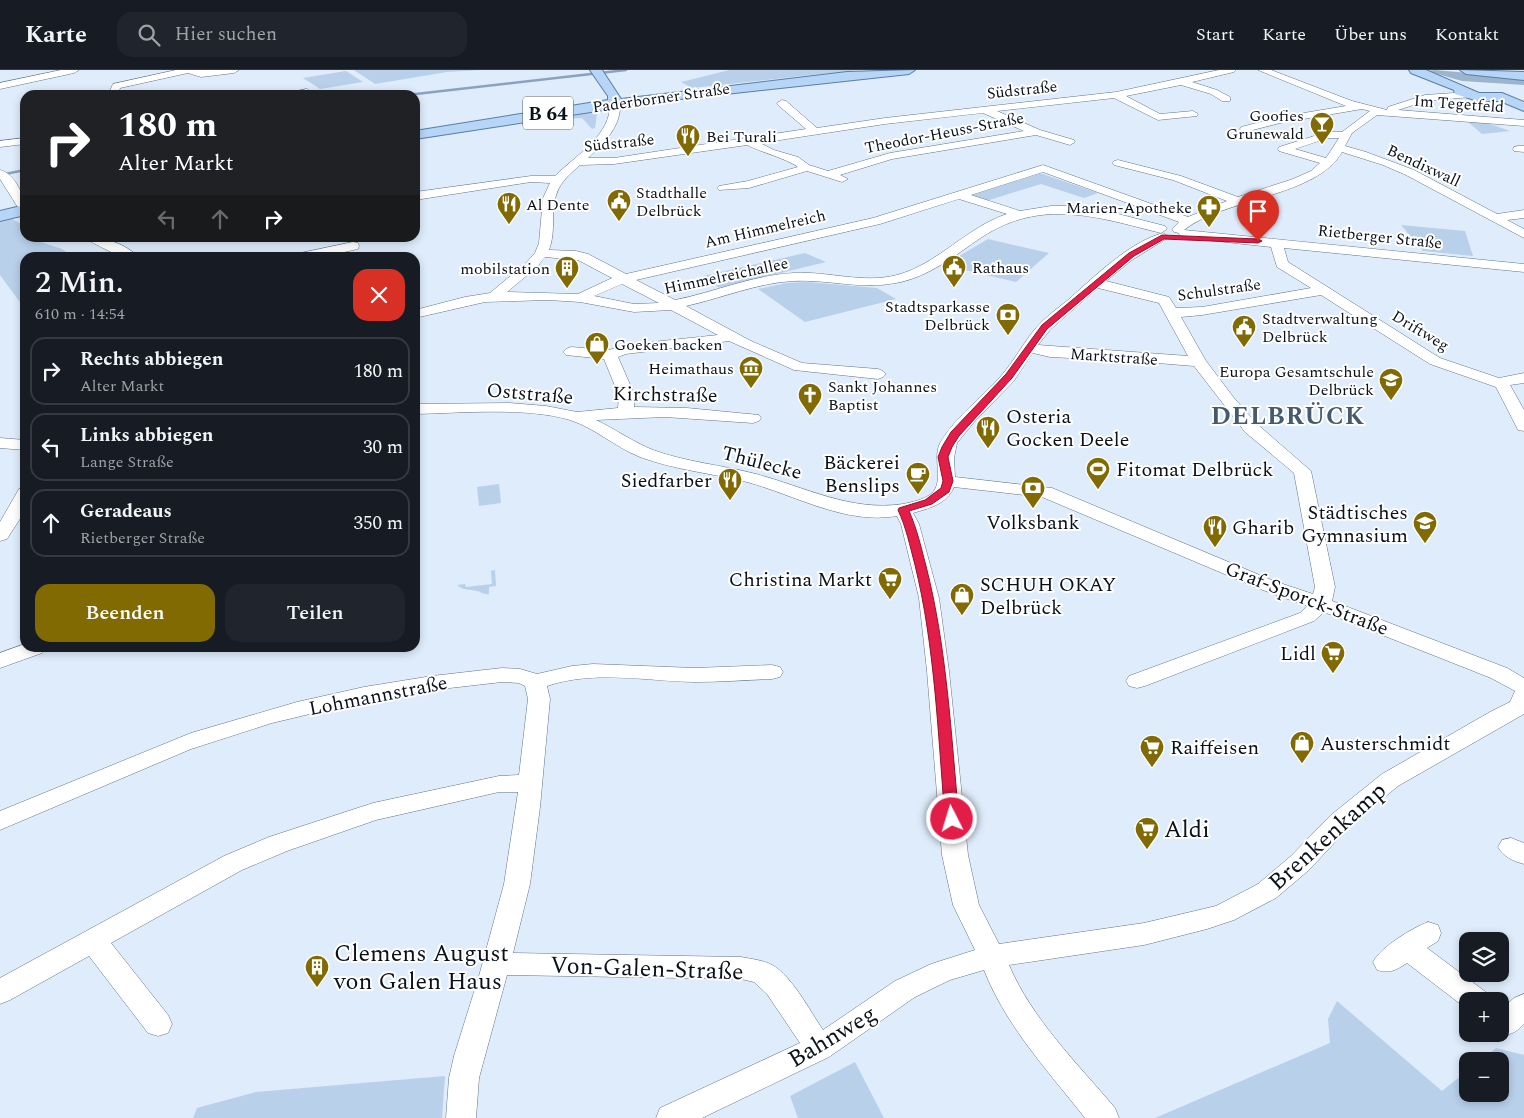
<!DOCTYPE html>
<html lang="de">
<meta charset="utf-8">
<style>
:root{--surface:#171b24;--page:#20242c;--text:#f1f3f6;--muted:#9ea1a6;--line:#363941;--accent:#826a03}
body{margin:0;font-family:Spectral,serif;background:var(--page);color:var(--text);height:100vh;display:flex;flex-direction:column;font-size:19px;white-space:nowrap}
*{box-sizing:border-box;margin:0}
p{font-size:16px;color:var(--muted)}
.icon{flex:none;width:28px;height:28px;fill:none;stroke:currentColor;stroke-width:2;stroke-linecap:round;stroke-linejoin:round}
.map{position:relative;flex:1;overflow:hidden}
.panel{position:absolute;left:20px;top:182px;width:400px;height:400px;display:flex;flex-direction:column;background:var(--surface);border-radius:15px;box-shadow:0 2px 8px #0003}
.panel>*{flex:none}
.banner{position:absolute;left:20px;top:20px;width:400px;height:152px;border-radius:15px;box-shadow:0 2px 8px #0003;background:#202124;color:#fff;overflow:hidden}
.controls{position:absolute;left:1459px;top:862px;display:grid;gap:10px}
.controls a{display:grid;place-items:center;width:50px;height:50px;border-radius:10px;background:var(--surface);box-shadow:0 2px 8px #0003;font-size:25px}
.pin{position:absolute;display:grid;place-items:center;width:42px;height:42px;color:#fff;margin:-51px -21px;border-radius:50% 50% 50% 0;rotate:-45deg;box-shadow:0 0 5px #0007}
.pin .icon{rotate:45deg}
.me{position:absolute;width:55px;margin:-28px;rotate:355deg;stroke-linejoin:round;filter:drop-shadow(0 0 4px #0008)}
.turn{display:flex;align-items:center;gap:18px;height:105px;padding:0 15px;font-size:22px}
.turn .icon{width:65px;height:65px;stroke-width:2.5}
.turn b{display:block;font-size:35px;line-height:42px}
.lanes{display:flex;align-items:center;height:48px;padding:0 15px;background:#0003;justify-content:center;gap:25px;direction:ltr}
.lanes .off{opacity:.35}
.round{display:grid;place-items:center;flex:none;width:52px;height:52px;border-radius:15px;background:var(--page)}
.head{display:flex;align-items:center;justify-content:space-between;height:85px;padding:0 15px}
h1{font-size:30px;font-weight:600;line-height:38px}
.button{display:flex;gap:10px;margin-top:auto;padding:10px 15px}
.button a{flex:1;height:58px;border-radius:15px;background:var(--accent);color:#fff;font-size:20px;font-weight:600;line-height:58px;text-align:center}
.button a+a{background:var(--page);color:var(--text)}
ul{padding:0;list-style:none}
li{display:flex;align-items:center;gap:15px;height:68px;margin:0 10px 8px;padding:0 5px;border:2px solid var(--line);border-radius:15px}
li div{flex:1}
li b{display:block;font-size:19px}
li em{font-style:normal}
header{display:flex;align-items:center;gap:30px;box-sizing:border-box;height:70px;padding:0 25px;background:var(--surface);border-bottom:1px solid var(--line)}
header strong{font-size:24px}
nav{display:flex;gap:28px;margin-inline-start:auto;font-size:18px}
.search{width:350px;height:45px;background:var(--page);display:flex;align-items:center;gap:12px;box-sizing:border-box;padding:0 18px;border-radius:15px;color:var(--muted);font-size:19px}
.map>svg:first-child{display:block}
.green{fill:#b9d0eb}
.forest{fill:#9cb4ce}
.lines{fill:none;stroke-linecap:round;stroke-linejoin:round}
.stream{stroke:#8ca2bc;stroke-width:2.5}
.minor-casing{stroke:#61758b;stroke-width:1}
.major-casing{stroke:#5a7ea6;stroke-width:2}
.minor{fill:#fff;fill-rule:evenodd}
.major{fill:#b6d5f7;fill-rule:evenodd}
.route{fill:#e11d48;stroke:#92132f}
.labels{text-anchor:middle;stroke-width:4;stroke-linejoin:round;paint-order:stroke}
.far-street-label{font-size:16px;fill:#0a111a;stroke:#fff}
.far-poi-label{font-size:16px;fill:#0a111a;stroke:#fff;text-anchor:start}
.shield{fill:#fff;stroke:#54585f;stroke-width:1}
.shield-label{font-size:19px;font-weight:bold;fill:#0a111a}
.street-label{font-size:20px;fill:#0a111a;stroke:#fff}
.poi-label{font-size:20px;fill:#0a111a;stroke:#fff;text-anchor:start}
.near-poi-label{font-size:24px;fill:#0a111a;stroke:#fff;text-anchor:start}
.near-street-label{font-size:24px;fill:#0a111a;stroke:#fff}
.district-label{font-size:25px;font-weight:bold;letter-spacing:1px;fill:#465a6f;stroke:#fff}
</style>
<header>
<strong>Karte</strong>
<div class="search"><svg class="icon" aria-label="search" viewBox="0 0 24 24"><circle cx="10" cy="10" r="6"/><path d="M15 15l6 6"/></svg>Hier suchen</div>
<nav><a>Start</a><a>Karte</a><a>Über uns</a><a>Kontakt</a></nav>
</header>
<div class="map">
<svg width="1524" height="1048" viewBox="0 0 1524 1048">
<rect width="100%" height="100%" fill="#deecfb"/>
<g class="green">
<path d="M354,0H481L447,2L375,14Z"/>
<path d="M729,0H858L692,18L681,12Z"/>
<path d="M346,1L363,12L320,19L303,8Z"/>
<path d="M589,42L597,43L595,58L592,59L582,48L528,52L415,70V68Z"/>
<path d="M1467,51L1487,53L1510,61L1482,64Z"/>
<path d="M1037,102L1098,123L1084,128L1041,114L986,131L973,127L972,124Z"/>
<path d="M12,149L25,156V168H47L38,171L62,179L73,187L25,188V239L0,205V152Z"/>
<path d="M1401,155L1465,161L1473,186L1423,181Z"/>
<path d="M988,169L1049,183L1016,212L944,195Z"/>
<path d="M805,183L826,192L719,218L703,206Z"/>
<path d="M807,212L877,218L896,229L805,252L758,219L787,213Z"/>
<path d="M499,414L501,433L479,436L477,417Z"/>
<path d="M495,500L496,516L489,517V524C483,525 482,522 477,521C469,519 464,521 457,515L465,514L466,517L492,514L491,501Z"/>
<path d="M1337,931L1442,1021L1467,1001L1468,1024H1500V991H1480L1496,978L1524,985V1048H1155L1330,973L1328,949Z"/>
<path d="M855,992L884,1048H798L790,1026Z"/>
<path d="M445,1006L442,1048H193L197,1038L256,1022Z"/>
</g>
<path class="forest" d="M1435,0L1524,8V15L1462,11L1427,1Z"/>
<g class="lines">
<g class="stream">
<path d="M407,25L626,0"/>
<path d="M0,105L25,100"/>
</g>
<defs>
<g id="minor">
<path d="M61,0H79L74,3L0,19V13Z"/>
<path d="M176,0H239L234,3L201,7L188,3L120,18L118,25H108L113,14Z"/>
<path d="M1219,0H1236L1234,2L1192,12L1217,20L1230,27V31H1222L1211,24L1181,15L1126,26L1160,44L1193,41L1198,44L1197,46L1158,50L1114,28L997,41L1040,60L1074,70L1075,72L1070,75L1036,65L892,89L840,105L848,109L842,112L807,101L749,118L719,120L717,118L719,116L748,111L798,97C785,88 763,83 747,75L614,94L580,95C572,102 564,109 559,118C549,137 557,160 549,180L576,181L588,184L626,204L873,148L1043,95L1188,147L1227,131L1173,110L1114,95L1112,93L1114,91L1118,90L1181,106L1238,127L1293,109L1311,101L1320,93L1279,81L1278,79L1279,77L1327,62H1342L1370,41L1362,39L1280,53L1245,62L1241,61L1240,59L1241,57L1280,47L1346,36L1258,0H1271L1352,31L1387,40L1388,37L1425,25L1468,22L1473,25L1471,27L1426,31L1398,40L1524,50V56L1377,45L1352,63L1345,76L1366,82L1414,100L1497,144L1524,140V148L1507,150L1524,159V168L1406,105L1383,95L1342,82C1317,127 1224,128 1184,160L1524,194V202L1284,178L1288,192L1440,288L1499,308L1524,303V313L1510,315L1524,340V361L1518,360L1516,356L1496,317L1430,294L1321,225L1202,245L1181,247L1206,291L1234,328L1257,354L1311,401L1335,517L1332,531L1507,598L1524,608V644L1398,716L1349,757L1309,800L1276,828L1234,850L1207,859L1144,875L1009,895C1032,949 1077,993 1115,1038L1119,1048H1085C1048,1001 1006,956 984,900L950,910L915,927L829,987L702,1048H656L660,1038L800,973L767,924L754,912L741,909L507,905L479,1008L476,1048H446L449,1008L454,986L479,906L504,814L518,722H499L376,750L287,781L242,800L111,873L168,945L172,954L168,963L158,966L148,963L89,886L10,930L0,934V908L224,786L269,767L373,733L499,706L519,705L528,629L525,616L519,613L502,612L432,620L364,631L272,653L191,679L0,760V741L191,663L297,632L364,617L432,606L502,598L520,599L537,604L572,596L593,594L695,598L772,595L780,597L783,602L780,607L772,609C747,610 721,612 695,612C646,611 594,600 547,616L550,629L540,737L530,814L513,883L741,887C751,889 763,890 772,895C792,906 810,941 823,960L895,911L931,894L975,880L953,835L942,785L927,601L919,528L901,454L897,446C845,455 795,425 747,412C711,403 675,400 640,387C615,377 595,358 570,350C528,337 460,343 415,344V334L509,333L546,336L577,342L618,338L619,326L604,289L566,285L563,282L566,279L571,277L609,280L624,275L718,265L671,240L634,242L580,232L548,230L485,232L415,248V240L465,227L490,223L527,192L535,183L539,173L543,128L550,113L531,112L415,130V122L531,106H555C576,85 612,65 610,32L615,29L620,32C622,56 604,73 588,88H614L806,59L778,35L777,33L782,30L786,31L817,58L885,48L1116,22ZM983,43L1024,61L890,83L828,101L809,95L798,87L774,80L760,73L885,54ZM1328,68H1339L1326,88L1295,79ZM1043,102L1179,152L1172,159L1174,162L1179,163L1180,167L1271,177L1277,197L1311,218L1202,237L1176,238L1169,227L1106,211L1132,190L1169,167L1163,163C1129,172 1093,208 1068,230C1057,239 1045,247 1036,258C1023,273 1015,290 1001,306C982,328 955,347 940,373C932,389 945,412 931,424C923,430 912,432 903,434C851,442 805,417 756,404C722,395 686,392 653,380C633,372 615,359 596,350L665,347L753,353L759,351L761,348L759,345L687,338L634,337L635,326L618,287L626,284L729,271L794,300L878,309L883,307L886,304L883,301L878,299L802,293L751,271L686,236C722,228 757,213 793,211C828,209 861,220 896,213C929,207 954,186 982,167C1042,128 1097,147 1161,163L1167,159L1165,156L1118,144L1073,136H1051L1020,141L971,125ZM959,129L1007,144C967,157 938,194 897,205C863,214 828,201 794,203C753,205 715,222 675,230L636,210L880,154ZM545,187L578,190L612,208L578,224L507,222L537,197ZM622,214L659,233L634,234L594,226ZM1098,218L1159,233L1188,286L1038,275L1050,260ZM1033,283L1050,287L1133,291L1194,296L1245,362L1294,403L1315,517L1313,524L1274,511L1052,418L955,407L954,388L957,373L975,351L1013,312ZM954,417L1042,427L1260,519L1307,536L1300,543L1129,606L1126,611L1129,616L1137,618L1145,616L1314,551L1324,542L1491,608L1515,621L1510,632L1490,642L1382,704L1331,745L1291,786L1258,814L1216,836L1144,853L999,874L979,835L968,785L949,601L939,528L919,454L913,443C930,438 947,434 954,417Z"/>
<path d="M307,19L312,22L310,24L286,25L288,23Z"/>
<path d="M25,68V74L0,77V71Z"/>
<path d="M1518,76H1524V82L1514,81L1513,79L1514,77Z"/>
<path d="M0,100C15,103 25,127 25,141L17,136L0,109Z"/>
<path d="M85,168C103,166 127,174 139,188C134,188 127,189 122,187C119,186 86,170 85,168Z"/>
<path d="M353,172L358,173L359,176L358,179L317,188H290L296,184Z"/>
<path d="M0,368L25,370V380L0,378Z"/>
<path d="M25,418V441L7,469L0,471V452L19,419Z"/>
<path d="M25,574V578H46L42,583L0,598V583Z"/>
<path d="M1511,768L1524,773V794C1513,791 1504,787 1498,777L1502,770Z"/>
<path d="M1428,852L1438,855L1441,863L1438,871L1427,878L1487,923L1491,931H1468L1467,939L1407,893C1396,900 1390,904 1377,900L1373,892C1381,877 1412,858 1428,852Z"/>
<path d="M1524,924V954C1517,961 1510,967 1500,963V936L1504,937L1514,928Z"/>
</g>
<g id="major">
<path d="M590,0H602L621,29L847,2L915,0L909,4L662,31L415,69V61L608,30V26Z"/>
<path d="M1409,0H1426L1479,23H1502L1524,32V41L1500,31H1478L1455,24L1454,20L1411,3Z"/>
<path d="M1460,0L1524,2V10L1466,4Z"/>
<path d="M25,135V145L0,151V141Z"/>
</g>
</defs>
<use href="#minor" class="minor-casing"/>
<use href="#major" class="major-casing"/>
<use href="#minor" class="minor"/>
<use href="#major" class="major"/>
</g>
<path class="route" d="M1162,165L1258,169L1262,171L1258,173L1164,169L1134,186L1047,259L1012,308L959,366L952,377L948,387L953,411L949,422L932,434L909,441C917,459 921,477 926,496C947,578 951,665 959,749L957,752H947L945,749C938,664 935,577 915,495C910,476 906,457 898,440L899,438L925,430L941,418L943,411L938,387L942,377L951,362L1006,304L1042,255L1129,183Z"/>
<defs>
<symbol id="bar-pin" viewBox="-11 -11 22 30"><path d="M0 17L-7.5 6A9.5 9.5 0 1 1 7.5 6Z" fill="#826a03" stroke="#fff"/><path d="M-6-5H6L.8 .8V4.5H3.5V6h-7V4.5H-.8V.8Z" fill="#fff"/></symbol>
<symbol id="restaurant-pin" viewBox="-11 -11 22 30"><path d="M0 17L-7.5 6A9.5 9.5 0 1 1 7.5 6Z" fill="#826a03" stroke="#fff"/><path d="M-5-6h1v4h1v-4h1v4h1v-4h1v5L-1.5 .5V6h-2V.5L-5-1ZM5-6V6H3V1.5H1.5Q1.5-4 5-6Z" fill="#fff"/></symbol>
<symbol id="civic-pin" viewBox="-11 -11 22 30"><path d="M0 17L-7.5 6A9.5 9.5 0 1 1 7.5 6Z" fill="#826a03" stroke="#fff"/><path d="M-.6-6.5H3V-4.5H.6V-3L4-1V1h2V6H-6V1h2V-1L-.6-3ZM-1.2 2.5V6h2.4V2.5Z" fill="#fff"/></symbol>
<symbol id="pharmacy-pin" viewBox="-11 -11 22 30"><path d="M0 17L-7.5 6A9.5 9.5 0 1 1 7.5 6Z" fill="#826a03" stroke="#fff"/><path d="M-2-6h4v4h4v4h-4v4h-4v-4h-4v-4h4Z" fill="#fff"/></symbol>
<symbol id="building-pin" viewBox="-11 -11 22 30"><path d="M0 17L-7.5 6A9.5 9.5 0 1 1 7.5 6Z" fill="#826a03" stroke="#fff"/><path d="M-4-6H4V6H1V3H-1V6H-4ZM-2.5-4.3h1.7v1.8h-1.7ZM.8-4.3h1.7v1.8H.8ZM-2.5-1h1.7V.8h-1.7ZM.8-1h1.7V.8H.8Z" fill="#fff"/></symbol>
<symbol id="bank-pin" viewBox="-11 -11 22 30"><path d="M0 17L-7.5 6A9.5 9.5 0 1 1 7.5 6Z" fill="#826a03" stroke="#fff"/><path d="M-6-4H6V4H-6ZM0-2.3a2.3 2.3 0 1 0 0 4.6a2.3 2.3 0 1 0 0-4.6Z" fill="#fff"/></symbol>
<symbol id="shop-pin" viewBox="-11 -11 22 30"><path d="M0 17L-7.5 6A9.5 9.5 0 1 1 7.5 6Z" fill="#826a03" stroke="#fff"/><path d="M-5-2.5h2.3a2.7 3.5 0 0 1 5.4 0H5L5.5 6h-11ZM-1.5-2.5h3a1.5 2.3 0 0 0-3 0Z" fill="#fff"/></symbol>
<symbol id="museum-pin" viewBox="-11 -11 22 30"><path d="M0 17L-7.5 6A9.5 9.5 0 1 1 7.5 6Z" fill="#826a03" stroke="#fff"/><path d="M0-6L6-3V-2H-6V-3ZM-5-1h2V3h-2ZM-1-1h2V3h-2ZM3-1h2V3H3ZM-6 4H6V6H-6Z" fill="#fff"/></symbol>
<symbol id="school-pin" viewBox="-11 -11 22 30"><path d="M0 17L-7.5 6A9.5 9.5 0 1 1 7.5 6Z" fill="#826a03" stroke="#fff"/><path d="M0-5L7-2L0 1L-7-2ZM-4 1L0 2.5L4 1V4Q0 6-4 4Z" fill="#fff"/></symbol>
<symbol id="church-pin" viewBox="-11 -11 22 30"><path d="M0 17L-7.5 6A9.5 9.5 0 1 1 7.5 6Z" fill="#826a03" stroke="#fff"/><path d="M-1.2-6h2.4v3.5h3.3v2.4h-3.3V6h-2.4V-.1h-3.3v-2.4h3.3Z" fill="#fff"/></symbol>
<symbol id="stadium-pin" viewBox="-11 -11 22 30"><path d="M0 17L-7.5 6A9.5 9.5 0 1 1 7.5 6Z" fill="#826a03" stroke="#fff"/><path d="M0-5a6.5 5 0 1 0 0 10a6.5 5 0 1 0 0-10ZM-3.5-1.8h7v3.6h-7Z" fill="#fff"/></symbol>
<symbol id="cafe-pin" viewBox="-11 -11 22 30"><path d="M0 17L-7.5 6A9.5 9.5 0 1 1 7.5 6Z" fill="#826a03" stroke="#fff"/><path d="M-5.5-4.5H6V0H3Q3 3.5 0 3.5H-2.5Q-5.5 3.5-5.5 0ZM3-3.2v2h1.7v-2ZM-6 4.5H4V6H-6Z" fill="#fff"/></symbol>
<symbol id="supermarket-pin" viewBox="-11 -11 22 30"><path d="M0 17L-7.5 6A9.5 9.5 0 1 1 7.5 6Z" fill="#826a03" stroke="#fff"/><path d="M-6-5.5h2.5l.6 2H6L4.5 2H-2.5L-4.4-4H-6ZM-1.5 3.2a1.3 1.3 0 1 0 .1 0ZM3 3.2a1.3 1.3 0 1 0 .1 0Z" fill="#fff"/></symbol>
</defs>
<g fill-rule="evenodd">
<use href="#bar-pin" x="1308" y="40" width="28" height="38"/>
<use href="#restaurant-pin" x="674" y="52" width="28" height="38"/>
<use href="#civic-pin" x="605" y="117" width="28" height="38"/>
<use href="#restaurant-pin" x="495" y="120" width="28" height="38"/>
<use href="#pharmacy-pin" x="1195" y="123" width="28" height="38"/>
<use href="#civic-pin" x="940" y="183" width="28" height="38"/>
<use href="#building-pin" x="553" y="184" width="28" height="38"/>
<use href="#bank-pin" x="994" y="231" width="28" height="38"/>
<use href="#civic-pin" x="1230" y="243" width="28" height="38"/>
<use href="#shop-pin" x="583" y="260" width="28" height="38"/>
<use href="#museum-pin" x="737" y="284" width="28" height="38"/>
<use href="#school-pin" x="1377" y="296" width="28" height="38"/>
<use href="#church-pin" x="796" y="311" width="28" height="38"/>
<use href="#restaurant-pin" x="974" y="344" width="28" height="38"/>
<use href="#stadium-pin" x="1084" y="385" width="28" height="38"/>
<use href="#cafe-pin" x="904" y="390" width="28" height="38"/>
<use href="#restaurant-pin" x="716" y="396" width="28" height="38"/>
<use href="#bank-pin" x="1019" y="404" width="28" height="38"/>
<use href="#school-pin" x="1411" y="439" width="28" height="38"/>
<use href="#restaurant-pin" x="1201" y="443" width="28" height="38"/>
<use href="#supermarket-pin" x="876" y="495" width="28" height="38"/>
<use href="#shop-pin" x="948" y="511" width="28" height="38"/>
<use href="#supermarket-pin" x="1319" y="569" width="28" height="38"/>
<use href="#shop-pin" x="1288" y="659" width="28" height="38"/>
<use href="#supermarket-pin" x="1138" y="663" width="28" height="38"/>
<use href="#supermarket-pin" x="1133" y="745" width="28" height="38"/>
<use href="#building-pin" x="303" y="883" width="28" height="38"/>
</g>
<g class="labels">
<g class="far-street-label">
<text transform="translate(1022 19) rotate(-6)" y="6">Südstraße</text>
<text transform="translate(661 27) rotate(-8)" y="6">Paderborner Straße</text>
<text transform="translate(1459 33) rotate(4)" y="6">Im Tegetfeld</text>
<text transform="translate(944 62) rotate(-11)" y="6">Theodor-Heuss-Straße</text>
<text transform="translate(619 72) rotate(-6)" y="6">Südstraße</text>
<text transform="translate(1424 95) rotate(25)" y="6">Bendixwall</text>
<text transform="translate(765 158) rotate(-13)" y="6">Am Himmelreich</text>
<text transform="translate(1380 166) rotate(6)" y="6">Rietberger Straße</text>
<text transform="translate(726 205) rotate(-12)" y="6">Himmelreichallee</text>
<text transform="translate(1219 219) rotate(-8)" y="6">Schulstraße</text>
<text transform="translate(1421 260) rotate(31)" y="6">Driftweg</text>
<text transform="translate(1114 286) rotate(4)" y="6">Marktstraße</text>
</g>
<g class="far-poi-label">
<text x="1304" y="51" text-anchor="end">Goofies<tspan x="1304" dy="18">Grunewald</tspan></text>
<text x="706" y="72">Bei Turali</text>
<text x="636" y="128">Stadthalle<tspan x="636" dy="18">Delbrück</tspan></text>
<text x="526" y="140">Al Dente</text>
<text x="1192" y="143" text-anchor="end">Marien-Apotheke</text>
<text x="972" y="203">Rathaus</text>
<text x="550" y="204" text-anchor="end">mobilstation</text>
<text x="990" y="242" text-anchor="end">Stadtsparkasse<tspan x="990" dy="18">Delbrück</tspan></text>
<text x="1262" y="254">Stadtverwaltung<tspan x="1262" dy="18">Delbrück</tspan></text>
<text x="614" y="280">Goeken backen</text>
<text x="734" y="304" text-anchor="end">Heimathaus</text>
<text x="1374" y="307" text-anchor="end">Europa Gesamtschule<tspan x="1374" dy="18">Delbrück</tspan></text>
<text x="828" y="322">Sankt Johannes<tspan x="828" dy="18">Baptist</tspan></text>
</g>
<rect class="shield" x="523" y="26.5" width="50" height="33" rx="4"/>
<g class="shield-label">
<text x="548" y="50">B 64</text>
</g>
<g class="street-label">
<text transform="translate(530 323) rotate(5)" y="7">Oststraße</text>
<text transform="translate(665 324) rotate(1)" y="7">Kirchstraße</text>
<text transform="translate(762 392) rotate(15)" y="7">Thülecke</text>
<text transform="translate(1307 528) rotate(21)" y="7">Graf-Sporck-Straße</text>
<text transform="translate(378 625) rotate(-11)" y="7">Lohmannstraße</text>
</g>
<g class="poi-label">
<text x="1006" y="353">Osteria<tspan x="1006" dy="23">Gocken Deele</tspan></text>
<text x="900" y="399" text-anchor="end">Bäckerei<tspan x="900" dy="23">Benslips</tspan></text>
<text x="1116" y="406">Fitomat Delbrück</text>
<text x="712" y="417" text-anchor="end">Siedfarber</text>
<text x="1408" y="449" text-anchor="end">Städtisches<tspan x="1408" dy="23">Gymnasium</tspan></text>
<text x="1033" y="459" text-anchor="middle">Volksbank</text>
<text x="1232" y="464">Gharib</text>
<text x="872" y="516" text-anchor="end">Christina Markt</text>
<text x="980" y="521">SCHUH OKAY<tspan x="980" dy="23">Delbrück</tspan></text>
<text x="1316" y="590" text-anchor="end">Lidl</text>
<text x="1320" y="680">Austerschmidt</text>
<text x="1170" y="684">Raiffeisen</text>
</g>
<g class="near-poi-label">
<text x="1164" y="767">Aldi</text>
<text x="334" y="891">Clemens August<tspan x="334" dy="28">von Galen Haus</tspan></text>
</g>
<g class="near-street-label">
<text transform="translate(1327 766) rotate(-42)" y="8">Brenkenkamp</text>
<text transform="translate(647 898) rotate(2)" y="8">Von-Galen-Straße</text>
<text transform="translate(832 966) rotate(-31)" y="8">Bahnweg</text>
</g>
<g class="district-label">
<text x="1288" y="354">DELBRÜCK</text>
</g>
</g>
</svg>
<div class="controls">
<a><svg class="icon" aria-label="layers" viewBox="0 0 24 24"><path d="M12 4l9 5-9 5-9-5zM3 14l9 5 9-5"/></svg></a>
<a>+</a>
<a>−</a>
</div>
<div class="pin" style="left:1258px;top:171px;background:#d93025"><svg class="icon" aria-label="arrive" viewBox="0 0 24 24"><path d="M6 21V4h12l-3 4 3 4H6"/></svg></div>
<svg class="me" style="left:952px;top:749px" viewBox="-20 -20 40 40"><circle r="17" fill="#e11d48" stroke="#fff" stroke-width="3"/><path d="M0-11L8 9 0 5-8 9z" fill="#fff"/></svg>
<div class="banner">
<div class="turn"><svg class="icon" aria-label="right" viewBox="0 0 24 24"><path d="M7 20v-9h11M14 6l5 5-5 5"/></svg><div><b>180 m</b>Alter Markt</div></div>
<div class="lanes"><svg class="icon off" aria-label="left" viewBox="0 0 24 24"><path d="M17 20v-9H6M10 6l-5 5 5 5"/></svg><svg class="icon off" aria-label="ahead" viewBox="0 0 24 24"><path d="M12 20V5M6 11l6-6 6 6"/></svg><svg class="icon" aria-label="right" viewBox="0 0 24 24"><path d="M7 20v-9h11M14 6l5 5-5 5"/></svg></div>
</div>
<section class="panel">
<div class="head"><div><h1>2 Min.</h1><p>610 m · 14:54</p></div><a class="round" style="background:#d93025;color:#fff"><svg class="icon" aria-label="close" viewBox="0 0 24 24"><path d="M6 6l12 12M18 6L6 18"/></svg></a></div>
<ul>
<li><svg class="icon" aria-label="right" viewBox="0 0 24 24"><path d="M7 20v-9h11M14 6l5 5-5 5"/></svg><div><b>Rechts abbiegen</b><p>Alter Markt</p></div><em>180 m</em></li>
<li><svg class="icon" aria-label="left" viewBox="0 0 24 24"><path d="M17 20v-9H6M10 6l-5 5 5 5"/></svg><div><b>Links abbiegen</b><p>Lange Straße</p></div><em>30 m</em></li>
<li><svg class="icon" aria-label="ahead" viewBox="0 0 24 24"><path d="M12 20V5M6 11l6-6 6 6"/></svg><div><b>Geradeaus</b><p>Rietberger Straße</p></div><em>350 m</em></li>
</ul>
<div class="button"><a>Beenden</a><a>Teilen</a></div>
</section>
</div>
